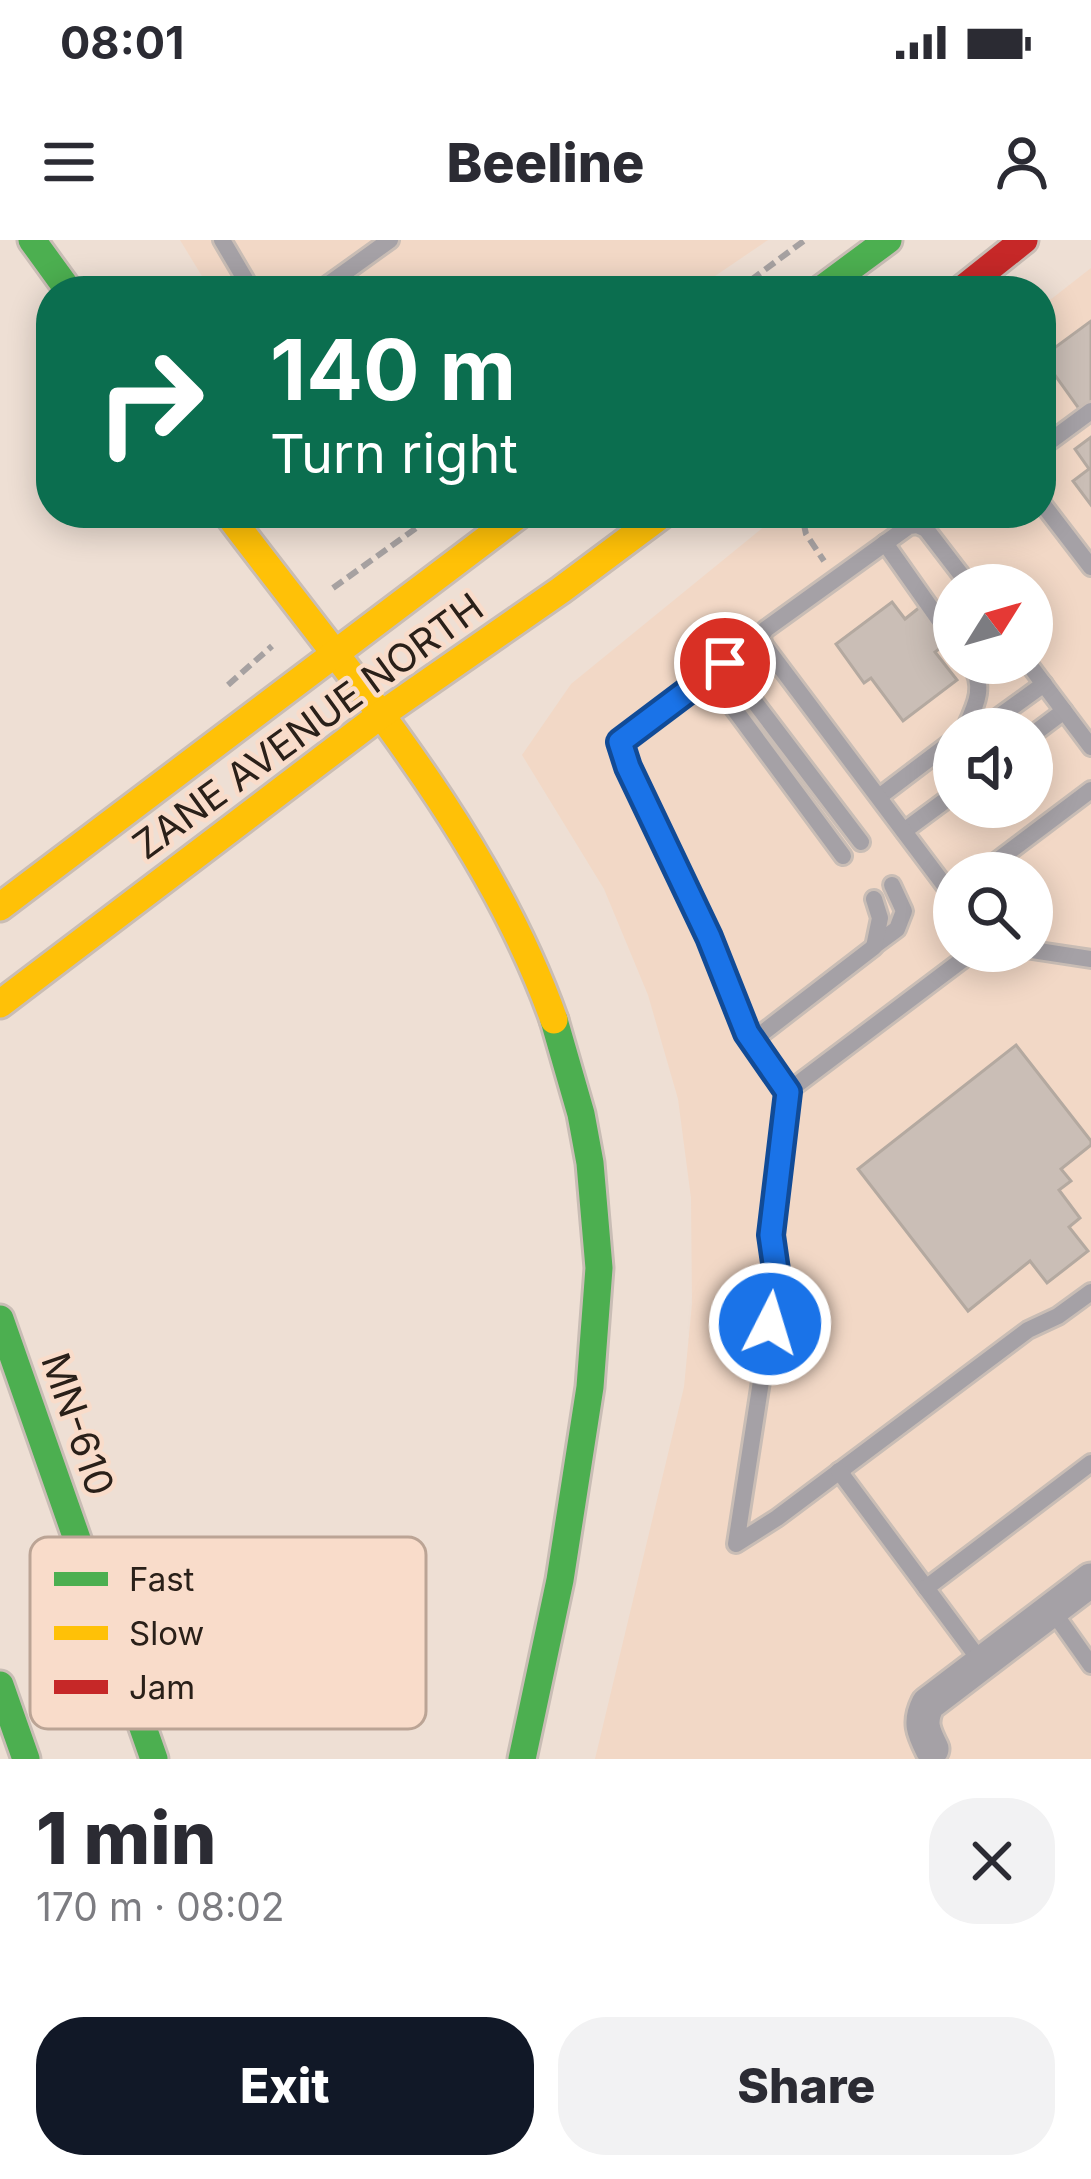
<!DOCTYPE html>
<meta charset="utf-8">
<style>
:root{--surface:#fff;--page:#f2f2f3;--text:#2b2b33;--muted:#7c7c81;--accent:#111827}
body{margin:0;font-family:Inter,sans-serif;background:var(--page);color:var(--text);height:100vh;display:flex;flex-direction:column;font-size:45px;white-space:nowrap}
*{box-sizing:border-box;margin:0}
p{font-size:39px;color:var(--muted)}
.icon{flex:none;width:66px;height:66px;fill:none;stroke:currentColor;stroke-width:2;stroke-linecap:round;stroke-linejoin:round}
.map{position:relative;height:1519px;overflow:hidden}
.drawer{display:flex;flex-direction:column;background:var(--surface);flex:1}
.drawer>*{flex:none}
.banner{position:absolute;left:36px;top:36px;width:1020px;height:252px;border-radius:48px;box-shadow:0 6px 30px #0003;background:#0b6e4f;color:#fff;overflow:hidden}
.needle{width:78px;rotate:53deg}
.buttons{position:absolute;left:933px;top:324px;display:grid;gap:24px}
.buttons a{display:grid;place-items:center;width:120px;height:120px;border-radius:50%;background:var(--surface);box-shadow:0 6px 30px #0003;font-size:60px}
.pin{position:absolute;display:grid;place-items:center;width:102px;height:102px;color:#fff;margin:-51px;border:6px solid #fff;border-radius:50%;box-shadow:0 3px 12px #0007}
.me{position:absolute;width:132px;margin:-66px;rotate:5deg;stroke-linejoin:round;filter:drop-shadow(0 0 9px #0008)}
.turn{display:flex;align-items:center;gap:42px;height:252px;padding:0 36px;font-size:54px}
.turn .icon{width:156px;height:156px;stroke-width:2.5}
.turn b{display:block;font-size:84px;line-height:102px}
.round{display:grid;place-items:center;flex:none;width:126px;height:126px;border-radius:48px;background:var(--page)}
.summary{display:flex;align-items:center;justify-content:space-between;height:204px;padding:0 36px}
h1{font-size:72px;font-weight:800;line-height:90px}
.action{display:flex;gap:24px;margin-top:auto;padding:24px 36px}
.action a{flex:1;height:138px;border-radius:48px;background:var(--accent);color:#fff;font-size:48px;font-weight:800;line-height:138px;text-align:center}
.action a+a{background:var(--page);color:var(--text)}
.status{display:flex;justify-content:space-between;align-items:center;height:84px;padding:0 60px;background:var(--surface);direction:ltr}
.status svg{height:33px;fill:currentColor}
header{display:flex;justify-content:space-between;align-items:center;height:156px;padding:0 36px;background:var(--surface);font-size:54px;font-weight:800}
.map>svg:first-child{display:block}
.built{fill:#f2d8c6;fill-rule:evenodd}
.building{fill:#cabeb6;stroke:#b4a9a0;stroke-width:3}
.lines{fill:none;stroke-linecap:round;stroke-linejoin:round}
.lane-casing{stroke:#c9bdb5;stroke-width:22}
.street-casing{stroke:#c9bdb5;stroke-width:39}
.fast-casing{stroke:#c9bdb5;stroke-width:33}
.slow-casing{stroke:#c9bdb5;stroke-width:33}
.jam-casing{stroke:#c9bdb5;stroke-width:33}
.path{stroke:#a6a1a1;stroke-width:6;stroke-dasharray:12 6;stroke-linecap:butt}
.lane{stroke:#a5a1a6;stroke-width:16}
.street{stroke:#a5a1a6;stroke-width:33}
.fast{stroke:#4caf50;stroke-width:27}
.slow{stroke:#ffc107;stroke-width:27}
.jam{stroke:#c62828;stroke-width:27}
.route-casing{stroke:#114b97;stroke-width:30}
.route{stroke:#1a73e8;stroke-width:21}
.labels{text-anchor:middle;stroke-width:9;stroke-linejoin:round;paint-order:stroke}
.street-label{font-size:39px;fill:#2a2019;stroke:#f9dcca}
.key{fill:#f9dcca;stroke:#bba495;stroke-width:3}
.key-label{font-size:33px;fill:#2a2019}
</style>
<div class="status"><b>08:01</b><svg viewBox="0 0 49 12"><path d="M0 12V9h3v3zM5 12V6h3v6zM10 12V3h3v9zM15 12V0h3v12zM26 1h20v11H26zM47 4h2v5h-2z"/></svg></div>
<header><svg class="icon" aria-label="menu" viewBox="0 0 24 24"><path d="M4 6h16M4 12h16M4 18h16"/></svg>Beeline<svg class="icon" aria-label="person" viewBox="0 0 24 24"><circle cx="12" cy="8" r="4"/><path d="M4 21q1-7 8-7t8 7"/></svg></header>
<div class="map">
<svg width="1091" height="1519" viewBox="0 0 1091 1519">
<rect width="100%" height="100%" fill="#eedfd4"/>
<g class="built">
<path d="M180,0H768L693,51H211Z"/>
<path d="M1091,28V1519H595L684,1147L692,1063L691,958L678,859L648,755L604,649L522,515L571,444L781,273H1041V67ZM954,345H1032V423H954ZM954,489H1032V567H954ZM954,633H1032V711H954Z"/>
</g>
<g class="building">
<path d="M1091,81V161L1080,170L1042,117Z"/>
<path d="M1091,197V265L1073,241L1089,229L1075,209Z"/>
<path d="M892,362L905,379L920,367L947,403L935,412L957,440L903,481L871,438L864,443L836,404Z"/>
<path d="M1016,805L1091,901V905L1061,929L1071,941L1059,950L1080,978L1069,987L1088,1011L1047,1043L1030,1021L968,1071L858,929Z"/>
</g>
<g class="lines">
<defs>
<g id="lane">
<path d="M222,0L252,51"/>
<path d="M319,51L390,0"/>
<path d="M1041,214L1045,205L1091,171"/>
<path d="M1041,262L1091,327"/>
<path d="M885,303L954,401"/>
<path d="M761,396L620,503L628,527L709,697L747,793L787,852L974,711"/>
<path d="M725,423L861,602"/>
<path d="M1028,423L1091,507"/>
<path d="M709,435L843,616"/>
<path d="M965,489C976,465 986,446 970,423"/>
<path d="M976,489L986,486L1044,444"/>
<path d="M1032,495L1064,471"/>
<path d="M879,557L954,500"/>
<path d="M904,591L954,554"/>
<path d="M981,633L1091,550"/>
<path d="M954,658L764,405L761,396L766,389L909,286L917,285L926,289L969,345"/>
<path d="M874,706L897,689L904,671L892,645"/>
<path d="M1032,710L1091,719"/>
<path d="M752,801L874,707L880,678L874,659"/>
<path d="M787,852L771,995L777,1037L736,1304L777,1278L1028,1090L1058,1076L1091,1052"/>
<path d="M839,1231L982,1423"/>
<path d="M926,1348L1091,1223"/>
<path d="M1052,1370L1091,1425"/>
</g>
<path id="street" d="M932,1509C923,1491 919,1482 928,1464L1091,1340"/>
<g id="fast">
<path d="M32,0L69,51"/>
<path d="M819,51L888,0"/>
<path d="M0,1079L154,1519"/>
<path d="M0,1445L26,1519"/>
<path d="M522,1519L560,1340L590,1147L599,1028L590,923L581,874L554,780"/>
</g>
<g id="slow">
<path d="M227,273C346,431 488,593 554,780"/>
<path d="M0,667L521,273"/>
<path d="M0,764L378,477L561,350L664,273"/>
</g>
<path id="jam" d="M960,51L1024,0"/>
</defs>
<use href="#lane" class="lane-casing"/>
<use href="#street" class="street-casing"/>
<use href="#fast" class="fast-casing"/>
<use href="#slow" class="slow-casing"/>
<use href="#jam" class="jam-casing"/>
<g class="path">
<path d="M736,51L805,0"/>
<path d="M820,273L804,285L806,294L824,321"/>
<path d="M333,348L437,273"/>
<path d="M228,445L272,406"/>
</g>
<use href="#lane" class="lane"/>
<use href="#street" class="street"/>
<use href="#fast" class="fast"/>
<use href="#slow" class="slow"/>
<use href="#jam" class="jam"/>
</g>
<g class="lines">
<defs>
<path id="route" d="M725,423L620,502L628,527L709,697L747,793L788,852L771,995L777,1037L770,1084"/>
</defs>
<use href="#route" class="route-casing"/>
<use href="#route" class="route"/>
</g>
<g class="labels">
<g class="street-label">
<text transform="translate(308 486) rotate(-36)" y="14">ZANE AVENUE NORTH</text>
<text transform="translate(78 1184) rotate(71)" y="14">MN-610</text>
</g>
</g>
<rect x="30" y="1297" width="396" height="192" rx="18" class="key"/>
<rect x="54" y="1332" width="54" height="14" fill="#4caf50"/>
<rect x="54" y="1386" width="54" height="14" fill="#ffc107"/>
<rect x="54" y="1440" width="54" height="14" fill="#c62828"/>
<g class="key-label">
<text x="129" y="1351">Fast</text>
<text x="129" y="1405">Slow</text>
<text x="129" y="1459">Jam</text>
</g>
</svg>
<div class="buttons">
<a><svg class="needle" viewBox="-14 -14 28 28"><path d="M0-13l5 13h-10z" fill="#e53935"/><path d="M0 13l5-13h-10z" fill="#7c7c81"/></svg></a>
<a><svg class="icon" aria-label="sound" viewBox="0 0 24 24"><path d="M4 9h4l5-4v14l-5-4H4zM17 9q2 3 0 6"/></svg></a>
<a><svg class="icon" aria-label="search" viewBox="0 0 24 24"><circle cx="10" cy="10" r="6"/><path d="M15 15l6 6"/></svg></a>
</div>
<div class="pin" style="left:725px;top:423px;background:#d93025"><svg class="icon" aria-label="arrive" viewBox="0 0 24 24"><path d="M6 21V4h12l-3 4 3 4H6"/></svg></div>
<svg class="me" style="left:770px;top:1084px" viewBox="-20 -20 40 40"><circle r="17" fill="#1a73e8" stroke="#fff" stroke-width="3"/><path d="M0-11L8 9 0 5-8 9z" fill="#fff"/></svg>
<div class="banner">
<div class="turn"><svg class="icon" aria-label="right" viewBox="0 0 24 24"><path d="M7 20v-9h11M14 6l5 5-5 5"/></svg><div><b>140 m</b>Turn right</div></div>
</div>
</div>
<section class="drawer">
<div class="summary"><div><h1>1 min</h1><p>170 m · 08:02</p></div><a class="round"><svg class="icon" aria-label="close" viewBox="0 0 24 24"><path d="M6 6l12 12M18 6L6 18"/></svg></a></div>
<div class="action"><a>Exit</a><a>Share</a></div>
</section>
